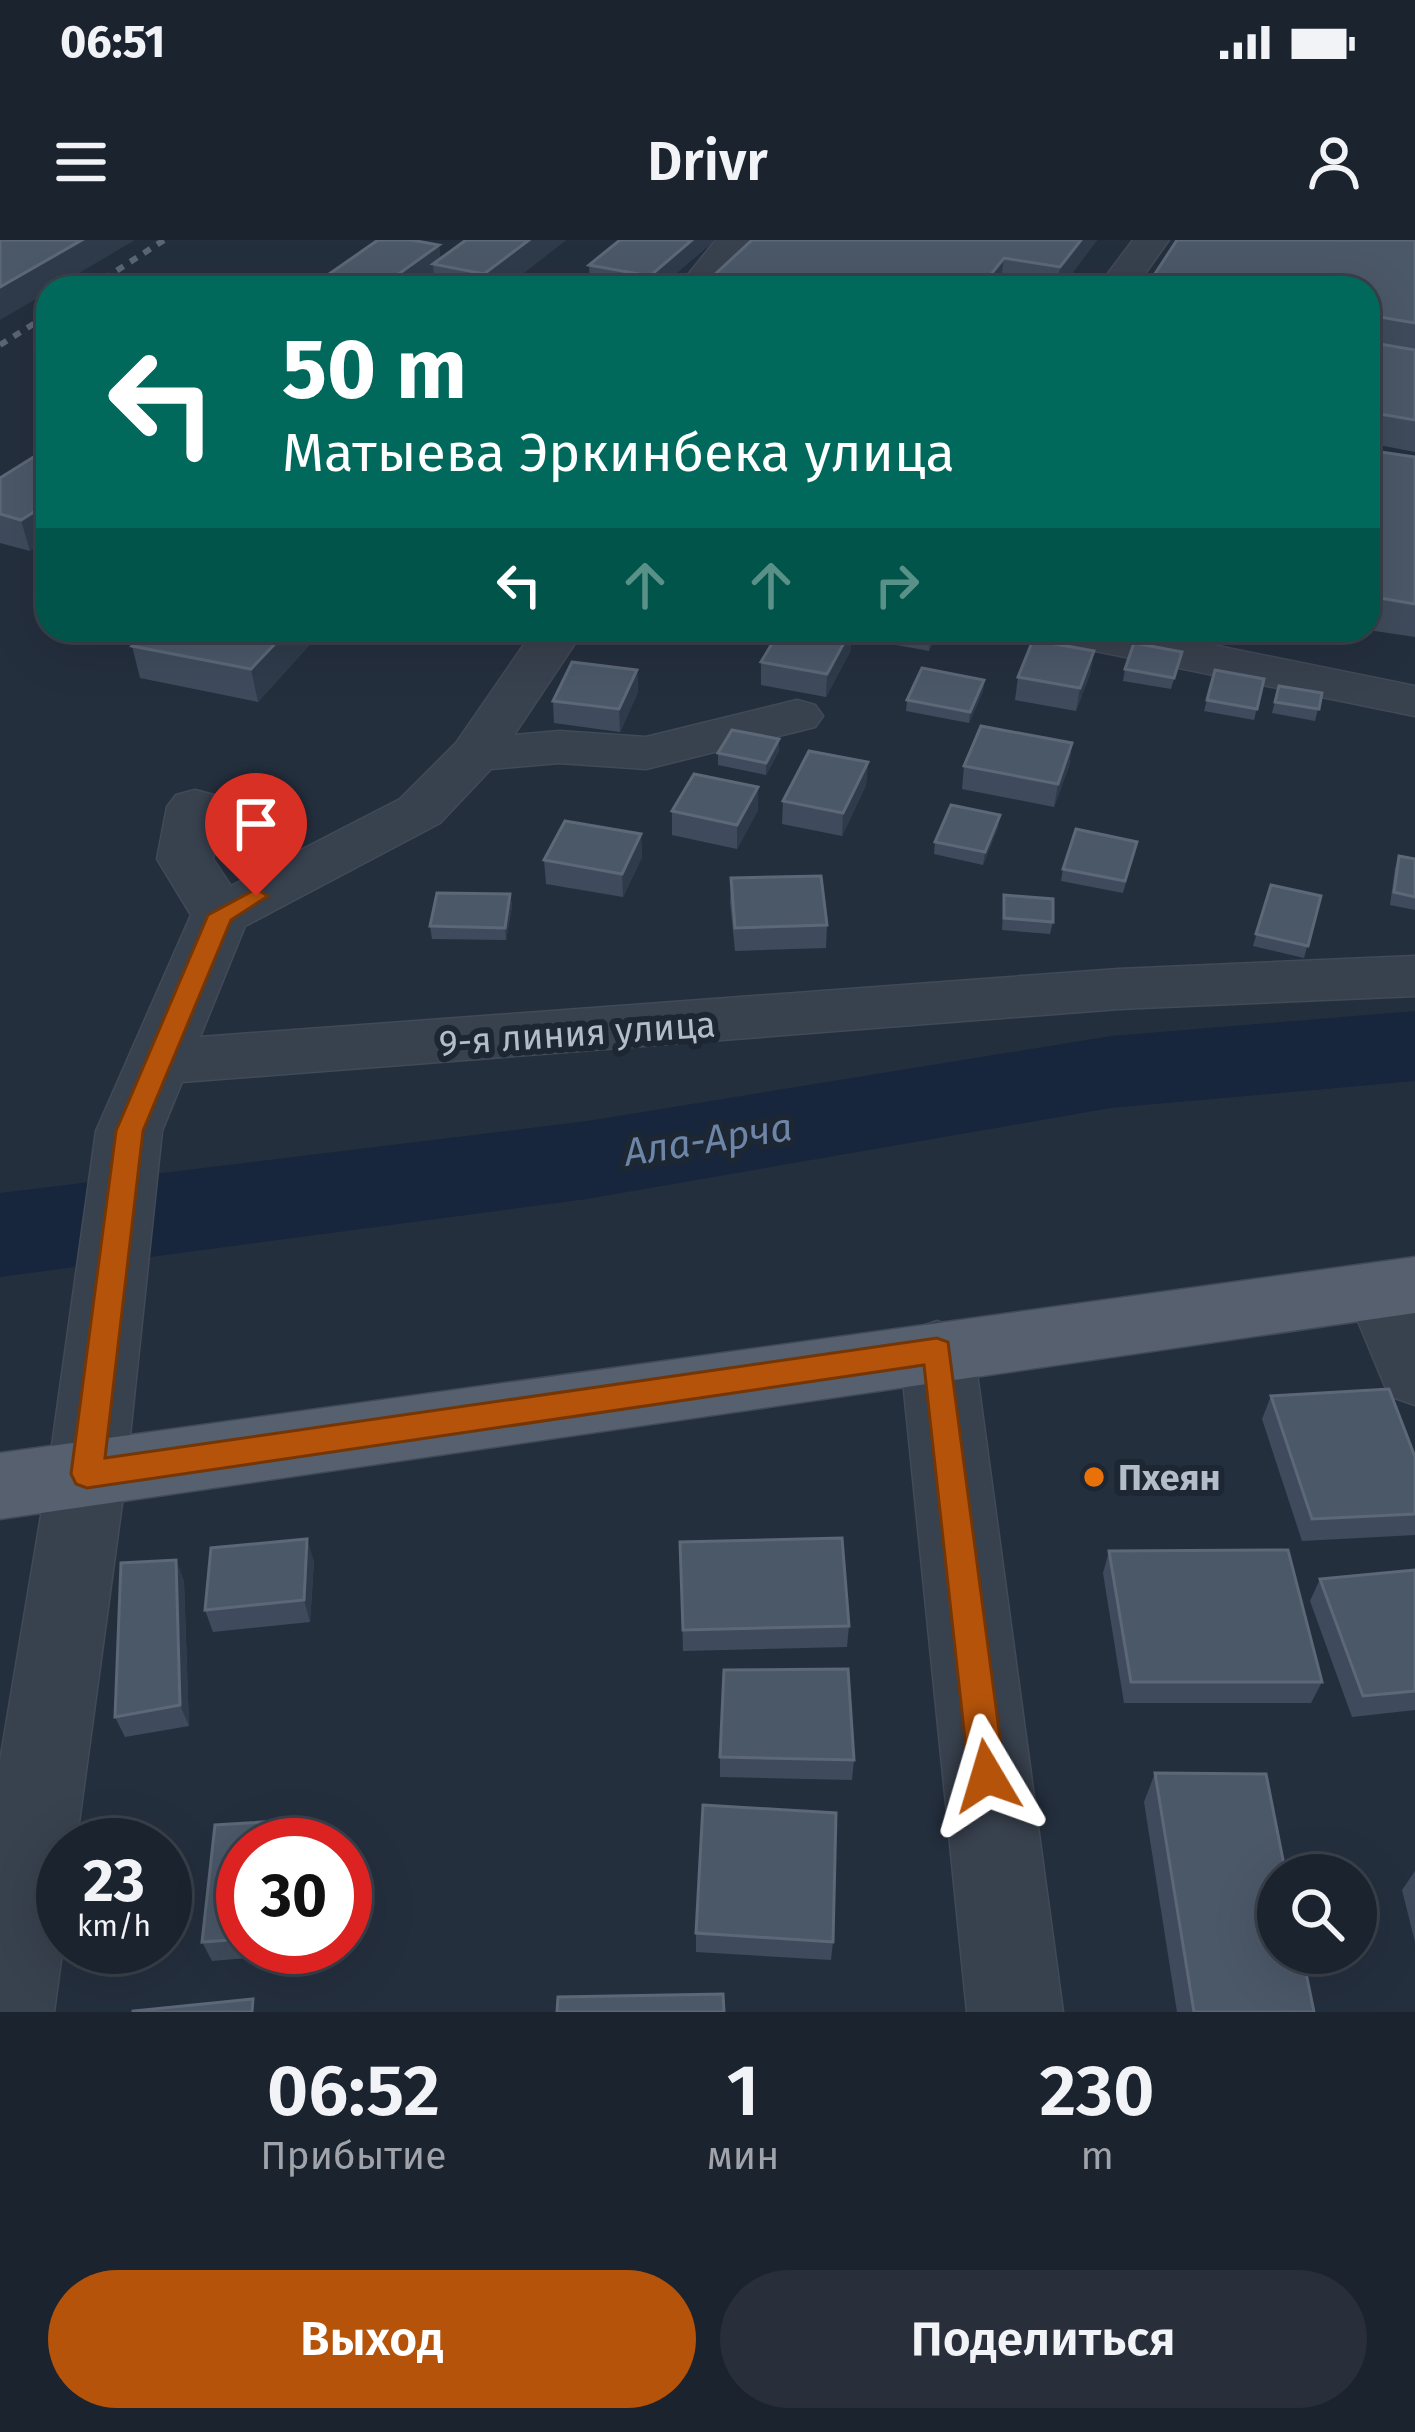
<!DOCTYPE html>
<html lang="ru">
<meta charset="utf-8">
<style>
:root{--surface:#1b232e;--page:#282f3a;--text:#f1f3f6;--muted:#a0a4aa;--line:#39404a;--accent:#b45309}
body{margin:0;font-family:"Fira Sans",sans-serif;background:var(--page);color:var(--text);height:100vh;display:flex;flex-direction:column;font-size:45px;white-space:nowrap}
*{box-sizing:border-box;margin:0}
p{font-size:39px;color:var(--muted)}
.icon{flex:none;width:66px;height:66px;fill:none;stroke:currentColor;stroke-width:2;stroke-linecap:round;stroke-linejoin:round}
.map{position:relative;height:1772px;overflow:hidden}
.sheet{display:flex;flex-direction:column;background:var(--surface);flex:1}
.sheet>*{flex:none}
.hud{position:absolute;left:36px;top:36px;width:1344px;height:366px;border-radius:36px;box-shadow:0 12px 48px #0002,0 0 0 3px var(--line);background:#00695c;color:#fff;overflow:hidden}
.fabs{position:absolute;left:1257px;top:1614px;display:grid;gap:24px}
.fabs a{display:grid;place-items:center;width:120px;height:120px;border-radius:50%;background:var(--surface);box-shadow:0 12px 48px #0002,0 0 0 3px var(--line);font-size:60px}
.speed{position:absolute;left:36px;top:1578px;display:flex;gap:24px;font-size:60px;font-weight:700;text-align:center}
.speed>*{display:grid;place-content:center;width:156px;height:156px;border-radius:50%;background:var(--surface);box-shadow:0 12px 48px #0002,0 0 0 3px var(--line);line-height:1}
.speed small{font-size:30px;font-weight:400}
.speed .limit{border:18px solid #d22;background:#fff;color:#111}
.pin{position:absolute;display:grid;place-items:center;width:102px;height:102px;color:#fff;margin:-123px -51px;border-radius:50% 50% 50% 0;rotate:-45deg;box-shadow:0 0 12px #0007}
.pin .icon{rotate:45deg}
.me{position:absolute;width:132px;margin:-66px;rotate:353deg;stroke-linejoin:round;filter:drop-shadow(0 0 9px #0008)}
.turn{display:flex;align-items:center;gap:42px;height:252px;padding:0 48px;font-size:54px}
.turn .icon{width:156px;height:156px;stroke-width:2.5}
.turn b{display:block;font-size:84px;line-height:102px}
.lanes{display:flex;align-items:center;height:114px;padding:0 48px;background:#0003;justify-content:center;gap:60px;direction:ltr}
.lanes .off{opacity:.35}
.eta{display:flex;justify-content:space-evenly;align-items:center;height:204px;text-align:center}
.eta b{font-size:72px;font-weight:600;line-height:84px}
.action{display:flex;gap:24px;margin-top:auto;padding:24px 48px}
.action a{flex:1;height:138px;border-radius:72px;background:var(--accent);color:#fff;font-size:48px;font-weight:600;line-height:138px;text-align:center}
.action a+a{background:var(--page);color:var(--text)}
.status{display:flex;justify-content:space-between;align-items:center;height:84px;padding:0 60px;background:var(--surface);direction:ltr}
.status svg{height:33px;fill:currentColor}
header{display:flex;justify-content:space-between;align-items:center;height:156px;padding:0 48px;background:var(--surface);font-size:54px;font-weight:600}
.map>svg:first-child{display:block}
.lines{fill:none;stroke-linecap:round;stroke-linejoin:round}
.river{fill:#17263c;fill-rule:evenodd}
.minor-casing{stroke:#414a57;stroke-width:3}
.major-casing{stroke:#414a57;stroke-width:3}
.minor{fill:#38414e;fill-rule:evenodd}
.major{fill:#56606e;fill-rule:evenodd}
.rail{stroke:#5a6575;stroke-width:6;stroke-dasharray:8 8;stroke-linecap:butt}
.wall{fill:#3f4b5c}
.shaded-wall{fill:#2f3b4b}
.building{fill:#4b5868;stroke:#5c6777;stroke-width:3}
.route{fill:#b45309;stroke:#753606;stroke-width:3}
.food-dot{fill:#e8710a;stroke:#1d2633;stroke-width:4.5}
.labels{text-anchor:middle;stroke-width:12;stroke-linejoin:round;paint-order:stroke}
.street-label{font-size:36px;fill:#b4bcc9;stroke:#1d2633}
.poi-label{font-size:36px;font-weight:bold;fill:#b4bcc9;stroke:#1d2633;text-anchor:start}
.water-label{font-size:39px;font-style:italic;fill:#6d86a8;stroke:#1d2633}
</style>
<div class="status"><b>06:51</b><svg viewBox="0 0 49 12"><path d="M0 12V9h3v3zM5 12V6h3v6zM10 12V3h3v9zM15 12V0h3v12zM26 1h20v11H26zM47 4h2v5h-2z"/></svg></div>
<header><svg class="icon" aria-label="menu" viewBox="0 0 24 24"><path d="M4 6h16M4 12h16M4 18h16"/></svg>Drivr<svg class="icon" aria-label="person" viewBox="0 0 24 24"><circle cx="12" cy="8" r="4"/><path d="M4 21q1-7 8-7t8 7"/></svg></header>
<div class="map">
<svg width="1415" height="1772" viewBox="0 0 1415 1772">
<rect width="100%" height="100%" fill="#242f3e"/>
<g class="lines">
<path class="river" d="M1415,771V841L1111,868L587,959L0,1037V953L587,881L1111,796Z"/>
<defs>
<g id="minor">
<path d="M716,0H753L715,48H677Z"/>
<path d="M1133,0H1169L1135,48H1097Z"/>
<path d="M534,390H584L514,495L559,491L646,497L797,460L815,465L823,476L815,487L646,529L559,523L491,529L440,583L245,686L200,797L1119,729L1415,716V756L1119,769L182,842L162,891L126,1234L76,1605H63V1706L54,1772H0V1521L48,1234L96,891L191,675L157,619L167,567L176,555L195,550L214,555L223,567L213,619L231,646L400,559L456,503Z"/>
<path d="M1041,390H1139L1415,446V476L1066,405L1049,400Z"/>
<path d="M1381,1022L1406,1030L1415,1047V1165L1389,1156L1345,1050L1356,1030Z"/>
<path d="M937,1081L963,1090L974,1111L1063,1772H967L900,1111L911,1090Z"/>
</g>
<path id="major" d="M1415,1017V1073L0,1279V1213Z"/>
</defs>
<use href="#minor" class="minor-casing"/>
<use href="#major" class="major-casing"/>
<use href="#minor" class="minor"/>
<use href="#major" class="major"/>
<g class="rail">
<path d="M90,48L164,0"/>
<path d="M0,105L48,75"/>
</g>
</g>
<g class="wall">
<path d="M466,0H566L504,48H435L434,38L420,48H309L439,5L440,19Z"/>
<path d="M620,0H715L659,48H609L590,45L589,25Z"/>
<path d="M752,0H1097L1061,48H1013L1001,46L1000,48H711V38Z"/>
<path d="M1415,0V212L1368,203V48H1149L1151,40Z"/>
<path d="M48,208L30,311L0,303V238Z"/>
<path d="M1368,217H1415V397L1368,390Z"/>
<path d="M148,390H323L258,462L140,438L132,406Z"/>
<path d="M886,390H939L929,411L885,403Z"/>
<path d="M851,410L826,457L761,445V422Z"/>
<path d="M1094,411L1090,434L1076,471L1015,460L1018,437Z"/>
<path d="M1182,412L1171,449L1123,441L1125,429Z"/>
<path d="M637,430L638,452L620,492L554,483L553,461Z"/>
<path d="M1215,430L1264,439L1254,480L1204,471Z"/>
<path d="M984,440L983,451L969,483L906,471L907,460Z"/>
<path d="M1279,446L1322,453L1315,481L1272,473Z"/>
<path d="M1072,503L1069,526L1054,567L962,549L964,526Z"/>
<path d="M779,511L766,535L718,525V513Z"/>
<path d="M868,522L866,545L842,596L782,584L783,561Z"/>
<path d="M758,570L737,609L672,595V571Z"/>
<path d="M998,587L983,625L934,614L935,602Z"/>
<path d="M641,594L642,617L623,657L546,644L544,620Z"/>
<path d="M1137,602L1123,653L1061,641L1063,629Z"/>
<path d="M1399,616L1415,619V670L1390,665L1395,628Z"/>
<path d="M731,638L827,685L826,708L735,711L730,662Z"/>
<path d="M1271,645L1321,656L1304,718L1253,706Z"/>
<path d="M510,654L512,666L506,700L432,699L430,686Z"/>
<path d="M1004,655L1053,682L1050,694L1002,690Z"/>
<path d="M1271,1156L1415,1217V1295L1302,1301L1262,1179Z"/>
<path d="M680,1302L849,1386L847,1407L683,1411Z"/>
<path d="M1109,1311L1322,1442L1311,1463H1124L1103,1333Z"/>
<path d="M176,1320L184,1342L189,1486L125,1497L115,1477Z"/>
<path d="M314,1321L310,1382L213,1392L205,1370Z"/>
<path d="M1415,1330V1470L1352,1477L1310,1361L1320,1339Z"/>
<path d="M720,1517L854,1520L852,1540L720,1537Z"/>
<path d="M1155,1533L1314,1772H1177L1144,1562Z"/>
<path d="M309,1579L316,1598V1605H243V1707H309V1713L212,1721L202,1702L215,1585Z"/>
<path d="M1415,1631V1702L1402,1650Z"/>
<path d="M696,1693L833,1702L831,1720L696,1712Z"/>
</g>
<g class="shaded-wall">
<path d="M82,0H135L54,48H48V52L0,80V47Z"/>
<path d="M529,0H566L504,48H485L484,34Z"/>
<path d="M692,0H715L659,48H650V36Z"/>
<path d="M1081,0H1097L1061,48H1057L1060,27Z"/>
<path d="M439,5L441,25L433,24L434,38L420,48H379Z"/>
<path d="M1004,18L1000,48H980Z"/>
<path d="M48,263V299L30,311L21,280Z"/>
<path d="M288,390H323L258,462L251,429Z"/>
<path d="M851,390V410L826,457L827,434Z"/>
<path d="M934,390H939L929,411L930,399Z"/>
<path d="M1094,411L1090,434L1076,471L1080,448Z"/>
<path d="M637,430L638,452L620,492L619,469Z"/>
<path d="M984,440L983,451L969,483L970,472Z"/>
<path d="M779,499V511L766,535V523Z"/>
<path d="M1072,503L1069,526L1054,567L1058,544Z"/>
<path d="M868,522L866,545L842,596L843,573Z"/>
<path d="M758,547V570L737,609V585Z"/>
<path d="M1000,575L998,587L983,625L985,612Z"/>
<path d="M641,594L642,617L623,657L622,634Z"/>
<path d="M510,654L512,666L506,700L505,688Z"/>
<path d="M307,1299L314,1321L310,1382L304,1360Z"/>
<path d="M176,1320L184,1342L189,1486L180,1465Z"/>
<path d="M309,1579L316,1598V1605H307Z"/>
</g>
<g class="building">
<path d="M0,0H82L0,47Z"/>
<path d="M378,0H411L439,5L379,48H309Z"/>
<path d="M466,0H529L484,34L433,24Z"/>
<path d="M620,0H692L650,36L589,25Z"/>
<path d="M752,0H1081L1060,27L1004,18L980,48H770L711,38Z"/>
<path d="M1177,0H1415V83L1368,75V48H1199L1151,40Z"/>
<path d="M1368,102L1415,110V180L1368,172Z"/>
<path d="M48,208V263L21,280L0,274V238Z"/>
<path d="M1374,211L1415,217V364L1368,356V247Z"/>
<path d="M1368,217H1372L1368,243Z"/>
<path d="M148,390H288L251,429L132,406Z"/>
<path d="M780,390H851L827,434L761,422Z"/>
<path d="M886,390H934L930,399L885,391Z"/>
<path d="M1033,400L1094,411L1080,448L1018,437Z"/>
<path d="M1134,403L1182,412L1174,438L1125,429Z"/>
<path d="M572,422L637,430L619,469L553,461Z"/>
<path d="M922,428L984,440L970,472L907,460Z"/>
<path d="M1215,430L1264,439L1257,469L1207,460Z"/>
<path d="M1279,446L1322,453L1319,469L1275,462Z"/>
<path d="M981,486L1072,503L1058,544L964,526Z"/>
<path d="M732,490L779,499L766,523L718,513Z"/>
<path d="M809,511L868,522L843,573L783,561Z"/>
<path d="M694,534L758,547L737,585L672,571Z"/>
<path d="M951,565L1000,575L985,612L935,602Z"/>
<path d="M565,581L641,594L622,634L544,620Z"/>
<path d="M1076,589L1137,602L1125,641L1063,629Z"/>
<path d="M1399,616L1415,619V657L1394,652Z"/>
<path d="M821,636L827,685L735,688L731,638Z"/>
<path d="M1271,645L1321,656L1308,706L1256,694Z"/>
<path d="M437,653L510,654L505,688L430,686Z"/>
<path d="M1004,655L1053,659V682L1004,678Z"/>
<path d="M1389,1149L1415,1217V1274L1312,1279L1271,1156Z"/>
<path d="M842,1298L849,1386L683,1390L680,1302Z"/>
<path d="M307,1299L304,1360L205,1370L211,1308Z"/>
<path d="M1288,1310L1322,1442H1131L1109,1311Z"/>
<path d="M176,1320L180,1465L115,1477L121,1323Z"/>
<path d="M1415,1330V1451L1363,1456L1320,1339Z"/>
<path d="M848,1429L854,1520L720,1517L724,1430Z"/>
<path d="M1155,1533L1266,1534L1286,1635H1278V1713H1302L1314,1772H1194Z"/>
<path d="M703,1565L836,1573L833,1702L696,1693Z"/>
<path d="M309,1579L307,1605H243V1699L202,1702L215,1585Z"/>
<path d="M723,1754L724,1772H557L558,1757Z"/>
<path d="M253,1759L252,1772H133V1771Z"/>
</g>
<path class="route" d="M256,649L268,656L231,680L143,891L105,1218L937,1098L948,1102L1005,1536L1000,1548L987,1553L974,1548L969,1536L924,1125L87,1248L76,1244L71,1234L116,891L208,675Z"/>
<circle class="food-dot" cx="1094" cy="1237" r="12"/>
<g class="labels">
<g class="street-label">
<text transform="translate(577 793) rotate(-4)" y="13">9-я линия улица</text>
</g>
<g class="poi-label">
<text x="1118" y="1250">Пхеян</text>
</g>
<g class="water-label">
<text transform="translate(708 899) rotate(-9)" y="14">Ала-Арча</text>
</g>
</g>
</svg>
<div class="fabs">
<a><svg class="icon" aria-label="search" viewBox="0 0 24 24"><circle cx="10" cy="10" r="6"/><path d="M15 15l6 6"/></svg></a>
</div>
<div class="speed"><div>23<small>km/h</small></div><div class="limit">30</div></div>
<div class="pin" style="left:256px;top:656px;background:#d93025"><svg class="icon" aria-label="arrive" viewBox="0 0 24 24"><path d="M6 21V4h12l-3 4 3 4H6"/></svg></div>
<svg class="me" style="left:987px;top:1536px" viewBox="-20 -20 40 40"><path d="M0-17L14 15 0 8-14 15z" fill="#b45309" stroke="#fff" stroke-width="4"/></svg>
<div class="hud">
<div class="turn"><svg class="icon" aria-label="left" viewBox="0 0 24 24"><path d="M17 20v-9H6M10 6l-5 5 5 5"/></svg><div><b>50 m</b>Матыева Эркинбека улица</div></div>
<div class="lanes"><svg class="icon" aria-label="left" viewBox="0 0 24 24"><path d="M17 20v-9H6M10 6l-5 5 5 5"/></svg><svg class="icon off" aria-label="ahead" viewBox="0 0 24 24"><path d="M12 20V5M6 11l6-6 6 6"/></svg><svg class="icon off" aria-label="ahead" viewBox="0 0 24 24"><path d="M12 20V5M6 11l6-6 6 6"/></svg><svg class="icon off" aria-label="right" viewBox="0 0 24 24"><path d="M7 20v-9h11M14 6l5 5-5 5"/></svg></div>
</div>
</div>
<section class="sheet">
<div class="eta">
<div><b>06:52</b><p>Прибытие</p></div>
<div><b>1</b><p>мин</p></div>
<div><b>230</b><p>m</p></div>
</div>
<div class="action"><a>Выход</a><a>Поделиться</a></div>
</section>
